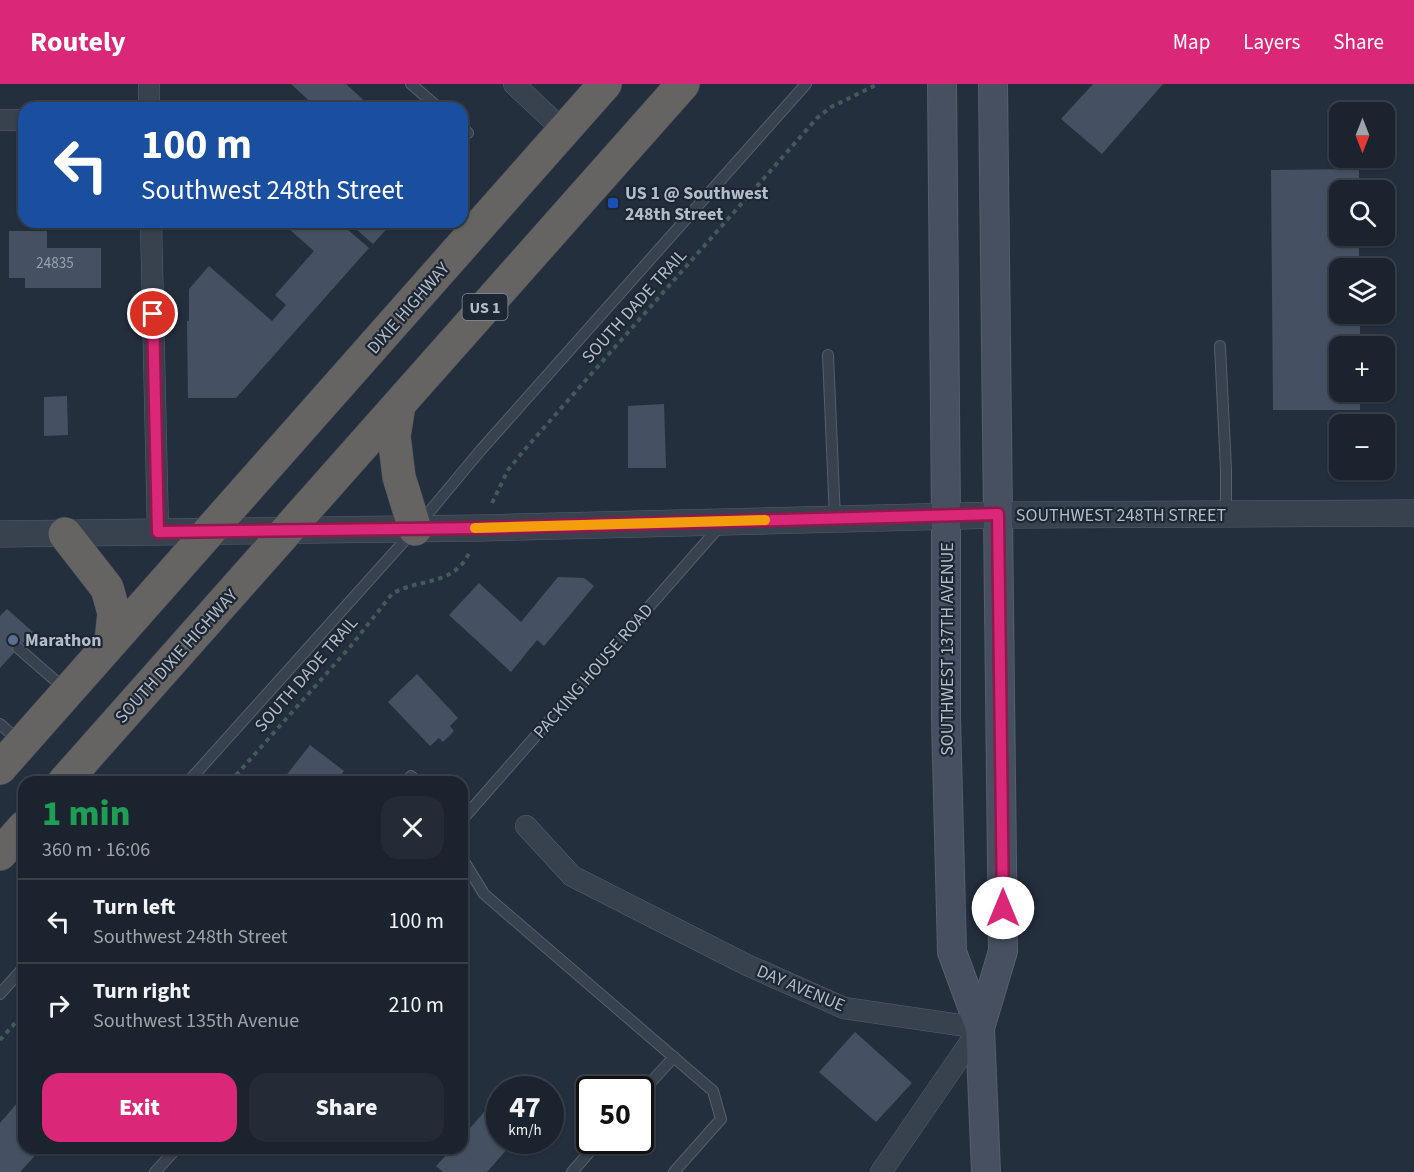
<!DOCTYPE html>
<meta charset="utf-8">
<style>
:root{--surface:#1b232e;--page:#242b36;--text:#f1f3f6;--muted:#a0a4aa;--line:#39404a;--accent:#db2777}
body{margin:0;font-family:"Source Sans 3",sans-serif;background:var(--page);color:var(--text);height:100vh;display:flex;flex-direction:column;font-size:22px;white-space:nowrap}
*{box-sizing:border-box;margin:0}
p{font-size:20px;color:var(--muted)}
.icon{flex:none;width:33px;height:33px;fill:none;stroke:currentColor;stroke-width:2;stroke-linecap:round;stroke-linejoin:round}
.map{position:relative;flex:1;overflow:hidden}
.side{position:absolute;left:18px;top:692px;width:450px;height:378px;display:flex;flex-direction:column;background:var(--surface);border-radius:18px;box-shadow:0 2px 4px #0004,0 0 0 2px var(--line)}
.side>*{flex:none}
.guide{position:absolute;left:18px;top:18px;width:450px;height:126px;border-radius:18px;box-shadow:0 2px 4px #0004,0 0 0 2px var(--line);background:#1a4fa0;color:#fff;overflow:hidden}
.needle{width:39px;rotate:180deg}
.controls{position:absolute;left:1329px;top:18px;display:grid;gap:12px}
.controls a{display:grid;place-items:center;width:66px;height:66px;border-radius:12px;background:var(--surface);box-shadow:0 2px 4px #0004,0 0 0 2px var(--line);font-size:30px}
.speed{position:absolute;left:486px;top:992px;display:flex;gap:12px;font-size:30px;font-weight:700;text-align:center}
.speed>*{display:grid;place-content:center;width:78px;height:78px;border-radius:50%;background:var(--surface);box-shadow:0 2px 4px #0004,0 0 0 2px var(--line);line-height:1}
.speed small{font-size:15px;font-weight:400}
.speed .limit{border:3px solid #111;border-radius:9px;background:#fff;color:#111}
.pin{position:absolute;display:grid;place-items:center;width:51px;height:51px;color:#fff;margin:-26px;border:3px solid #fff;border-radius:50%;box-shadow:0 2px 6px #0007}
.me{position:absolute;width:66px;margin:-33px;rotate:0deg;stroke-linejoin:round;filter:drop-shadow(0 0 4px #0008)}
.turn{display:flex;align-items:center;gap:21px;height:126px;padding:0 24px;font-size:27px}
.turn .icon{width:78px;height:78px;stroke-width:2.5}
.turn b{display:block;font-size:42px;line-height:51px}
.round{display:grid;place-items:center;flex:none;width:63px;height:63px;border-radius:18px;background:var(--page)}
.overview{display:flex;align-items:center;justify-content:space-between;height:102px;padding:0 24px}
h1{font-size:36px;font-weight:800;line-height:45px;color:#1e9e55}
.action{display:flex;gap:12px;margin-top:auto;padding:12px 24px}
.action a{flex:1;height:69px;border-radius:18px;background:var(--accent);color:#fff;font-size:24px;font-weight:800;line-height:69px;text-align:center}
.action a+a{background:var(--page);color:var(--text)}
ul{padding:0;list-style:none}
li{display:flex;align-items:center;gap:18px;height:84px;padding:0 24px;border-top:2px solid var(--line)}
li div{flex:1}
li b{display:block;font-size:22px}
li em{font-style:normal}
header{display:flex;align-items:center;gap:36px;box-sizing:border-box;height:84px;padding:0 30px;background:var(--accent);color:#fff}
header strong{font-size:28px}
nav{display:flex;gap:33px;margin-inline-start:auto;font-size:21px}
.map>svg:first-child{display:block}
.building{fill:#455162}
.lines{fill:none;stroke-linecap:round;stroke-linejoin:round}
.service-casing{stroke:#565f6c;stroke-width:12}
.minor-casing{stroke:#565f6c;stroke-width:22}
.tertiary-casing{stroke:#565f6c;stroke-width:27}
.secondary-casing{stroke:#565f6c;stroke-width:30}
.trunk-casing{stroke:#434c59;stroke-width:34}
.path{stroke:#44595c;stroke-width:4;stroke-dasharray:4.5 4.5;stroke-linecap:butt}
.service{stroke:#38414e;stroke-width:10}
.minor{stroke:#38414e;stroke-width:21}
.tertiary{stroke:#38414e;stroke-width:26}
.secondary{stroke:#465061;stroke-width:28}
.trunk{stroke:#656462;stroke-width:33}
.route-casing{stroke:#8e194d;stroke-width:15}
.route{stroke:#db2777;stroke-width:10}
.slow{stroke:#f59e0b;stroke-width:10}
.transit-dot{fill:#1a4fb4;stroke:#1d2633;stroke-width:2}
.service-dot{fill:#5c6f8a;stroke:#1d2633;stroke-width:2}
.labels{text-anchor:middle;stroke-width:4.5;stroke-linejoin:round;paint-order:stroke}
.number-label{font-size:15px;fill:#98a1af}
.shield{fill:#1d2633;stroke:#878f9c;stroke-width:1.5}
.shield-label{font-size:16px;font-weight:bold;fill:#b4bcc9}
.poi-label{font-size:18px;font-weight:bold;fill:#b4bcc9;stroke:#1d2633;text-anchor:start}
.street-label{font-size:18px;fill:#b4bcc9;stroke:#1d2633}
</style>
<header>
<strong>Routely</strong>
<nav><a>Map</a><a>Layers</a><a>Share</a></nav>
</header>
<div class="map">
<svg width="1414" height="1088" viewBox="0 0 1414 1088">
<rect width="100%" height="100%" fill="#242f3e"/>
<g class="building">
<path d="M291,0H346L372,24H317Z"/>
<path d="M1093,0H1163L1102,70L1061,35Z"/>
<path d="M1359,85V106H1340V152H1359V184H1340V230H1360V262H1340V308H1360V326H1273L1271,86Z"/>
<path d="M281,138H339L369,164L236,314H188L187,237H189V205L209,182L272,237L286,221L275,211L314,167Z"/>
<path d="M348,138H393L373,160Z"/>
<path d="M9,147H47V164H101V204H25V194H9Z"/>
<path d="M67,312L68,351L44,352V313Z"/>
<path d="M664,320L666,384H628V322Z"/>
<path d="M558,493L584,494L594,502L544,562L537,556L511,588L449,531L479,499L521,538Z"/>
<path d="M7,525L33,548L0,584V532Z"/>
<path d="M417,590L458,634L450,642L454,647L443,658L439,654L430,662L388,618Z"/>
<path d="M310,661L344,687L335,698H281Z"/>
<path d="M855,948L912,999L876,1038L819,988Z"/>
<path d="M513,994L526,1005H504Z"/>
<path d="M500,1010V1056H515L487,1088H443L436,1082L453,1064H462V1053Z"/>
<path d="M24,1011V1064H42L20,1088H0V1039Z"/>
</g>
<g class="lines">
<defs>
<g id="service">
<path d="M411,0L439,24"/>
<path d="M462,43L468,49"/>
<path d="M1220,262L1226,386V431"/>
<path d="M828,271L835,435"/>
<path d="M18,564L65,605"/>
<path d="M0,640L20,658"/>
<path d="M188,698L415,445L480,367L806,0"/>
<path d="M406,698L411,692L417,698"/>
<path d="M462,736L720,442"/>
<path d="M462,774L484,810L713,1007L721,1035L674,1088"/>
<path d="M0,910L24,883"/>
<path d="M640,1010L674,973"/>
<path d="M155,1088L177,1064"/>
<path d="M572,1088L600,1056"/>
</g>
<g id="minor">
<path d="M514,0L564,47"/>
<path d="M149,24V0"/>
<path d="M0,36H24"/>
<path d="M151,138L158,448"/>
<path d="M526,742L572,792L747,881L844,924L980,944L881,1088"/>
</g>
<path id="tertiary" d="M0,450L481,444L998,431L1414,429"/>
<g id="secondary">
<path d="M942,0L946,432V634L952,868L980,944L986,1088"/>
<path d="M980,944L1003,867L993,0"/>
</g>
<g id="trunk">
<path d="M399,321L394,352L399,393L415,445"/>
<path d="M65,450L107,504L114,529L111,557"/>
<path d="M0,684L605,0"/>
<path d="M64,698L683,0"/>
<path d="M0,770L24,743"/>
</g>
</defs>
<use href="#service" class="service-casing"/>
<use href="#minor" class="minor-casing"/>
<use href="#tertiary" class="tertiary-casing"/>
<use href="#secondary" class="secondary-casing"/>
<use href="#trunk" class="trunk-casing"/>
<g class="path">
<path d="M492,419L508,386L526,364L817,34L831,23L878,0"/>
<path d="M230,698L350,563L392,510C418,494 454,502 469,469"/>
<path d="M0,956L24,929"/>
</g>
<use href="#service" class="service"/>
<use href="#minor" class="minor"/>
<use href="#tertiary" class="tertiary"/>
<use href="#secondary" class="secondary"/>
<use href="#trunk" class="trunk"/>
</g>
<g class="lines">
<defs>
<path id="route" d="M153,230L158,448L481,444L998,430L1003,824"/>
</defs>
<use href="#route" class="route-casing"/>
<use href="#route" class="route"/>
<path class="slow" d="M475,444L765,436"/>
</g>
<rect class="transit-dot" x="607" y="113" width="12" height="12" rx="3"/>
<circle class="service-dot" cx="13" cy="556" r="6"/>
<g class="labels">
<g class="number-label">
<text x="55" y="184">24835</text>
</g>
<rect class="shield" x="462.5" y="210" width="45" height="26" rx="4.5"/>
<g class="shield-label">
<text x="485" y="229">US 1</text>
</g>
<g class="poi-label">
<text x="625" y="115">US 1 @ Southwest<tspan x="625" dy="21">248th Street</tspan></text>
<text x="25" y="562">Marathon</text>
</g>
<g class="street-label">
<text transform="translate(634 222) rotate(-48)" y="6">SOUTH DADE TRAIL</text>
<text transform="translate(408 224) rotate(-49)" y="6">DIXIE HIGHWAY</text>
<text x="1121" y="437">SOUTHWEST 248TH STREET</text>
<text transform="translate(947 565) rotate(-90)" y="6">SOUTHWEST 137TH AVENUE</text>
<text transform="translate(176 572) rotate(-48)" y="6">SOUTH DIXIE HIGHWAY</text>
<text transform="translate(593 587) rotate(-49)" y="6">PACKING HOUSE ROAD</text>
<text transform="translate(306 590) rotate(-49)" y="6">SOUTH DADE TRAIL</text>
<text transform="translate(801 904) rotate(23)" y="6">DAY AVENUE</text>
</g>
</g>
</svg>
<div class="controls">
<a><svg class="needle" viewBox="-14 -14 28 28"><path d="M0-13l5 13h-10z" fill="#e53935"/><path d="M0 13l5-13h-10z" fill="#a0a4aa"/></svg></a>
<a><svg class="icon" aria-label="search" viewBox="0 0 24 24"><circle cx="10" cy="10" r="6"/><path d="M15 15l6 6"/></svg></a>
<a><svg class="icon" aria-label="layers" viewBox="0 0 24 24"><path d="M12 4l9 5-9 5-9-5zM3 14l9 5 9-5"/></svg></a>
<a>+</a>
<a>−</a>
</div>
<div class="speed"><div>47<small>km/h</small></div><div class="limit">50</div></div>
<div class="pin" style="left:153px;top:230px;background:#d93025"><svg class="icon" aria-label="arrive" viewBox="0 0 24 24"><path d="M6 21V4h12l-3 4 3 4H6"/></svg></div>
<svg class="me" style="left:1003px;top:824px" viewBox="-20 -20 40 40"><circle r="19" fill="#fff"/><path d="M0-13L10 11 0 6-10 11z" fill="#db2777"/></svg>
<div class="guide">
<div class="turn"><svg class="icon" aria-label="left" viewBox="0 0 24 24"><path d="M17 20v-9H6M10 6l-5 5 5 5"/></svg><div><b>100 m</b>Southwest 248th Street</div></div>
</div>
<section class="side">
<div class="overview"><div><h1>1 min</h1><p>360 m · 16:06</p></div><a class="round"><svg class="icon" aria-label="close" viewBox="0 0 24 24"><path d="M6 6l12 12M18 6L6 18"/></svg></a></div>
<ul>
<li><svg class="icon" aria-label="left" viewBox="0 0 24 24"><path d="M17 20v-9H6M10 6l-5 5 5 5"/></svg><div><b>Turn left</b><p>Southwest 248th Street</p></div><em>100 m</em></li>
<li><svg class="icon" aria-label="right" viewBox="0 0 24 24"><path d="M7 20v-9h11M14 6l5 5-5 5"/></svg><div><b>Turn right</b><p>Southwest 135th Avenue</p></div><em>210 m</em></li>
</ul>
<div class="action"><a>Exit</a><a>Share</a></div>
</section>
</div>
